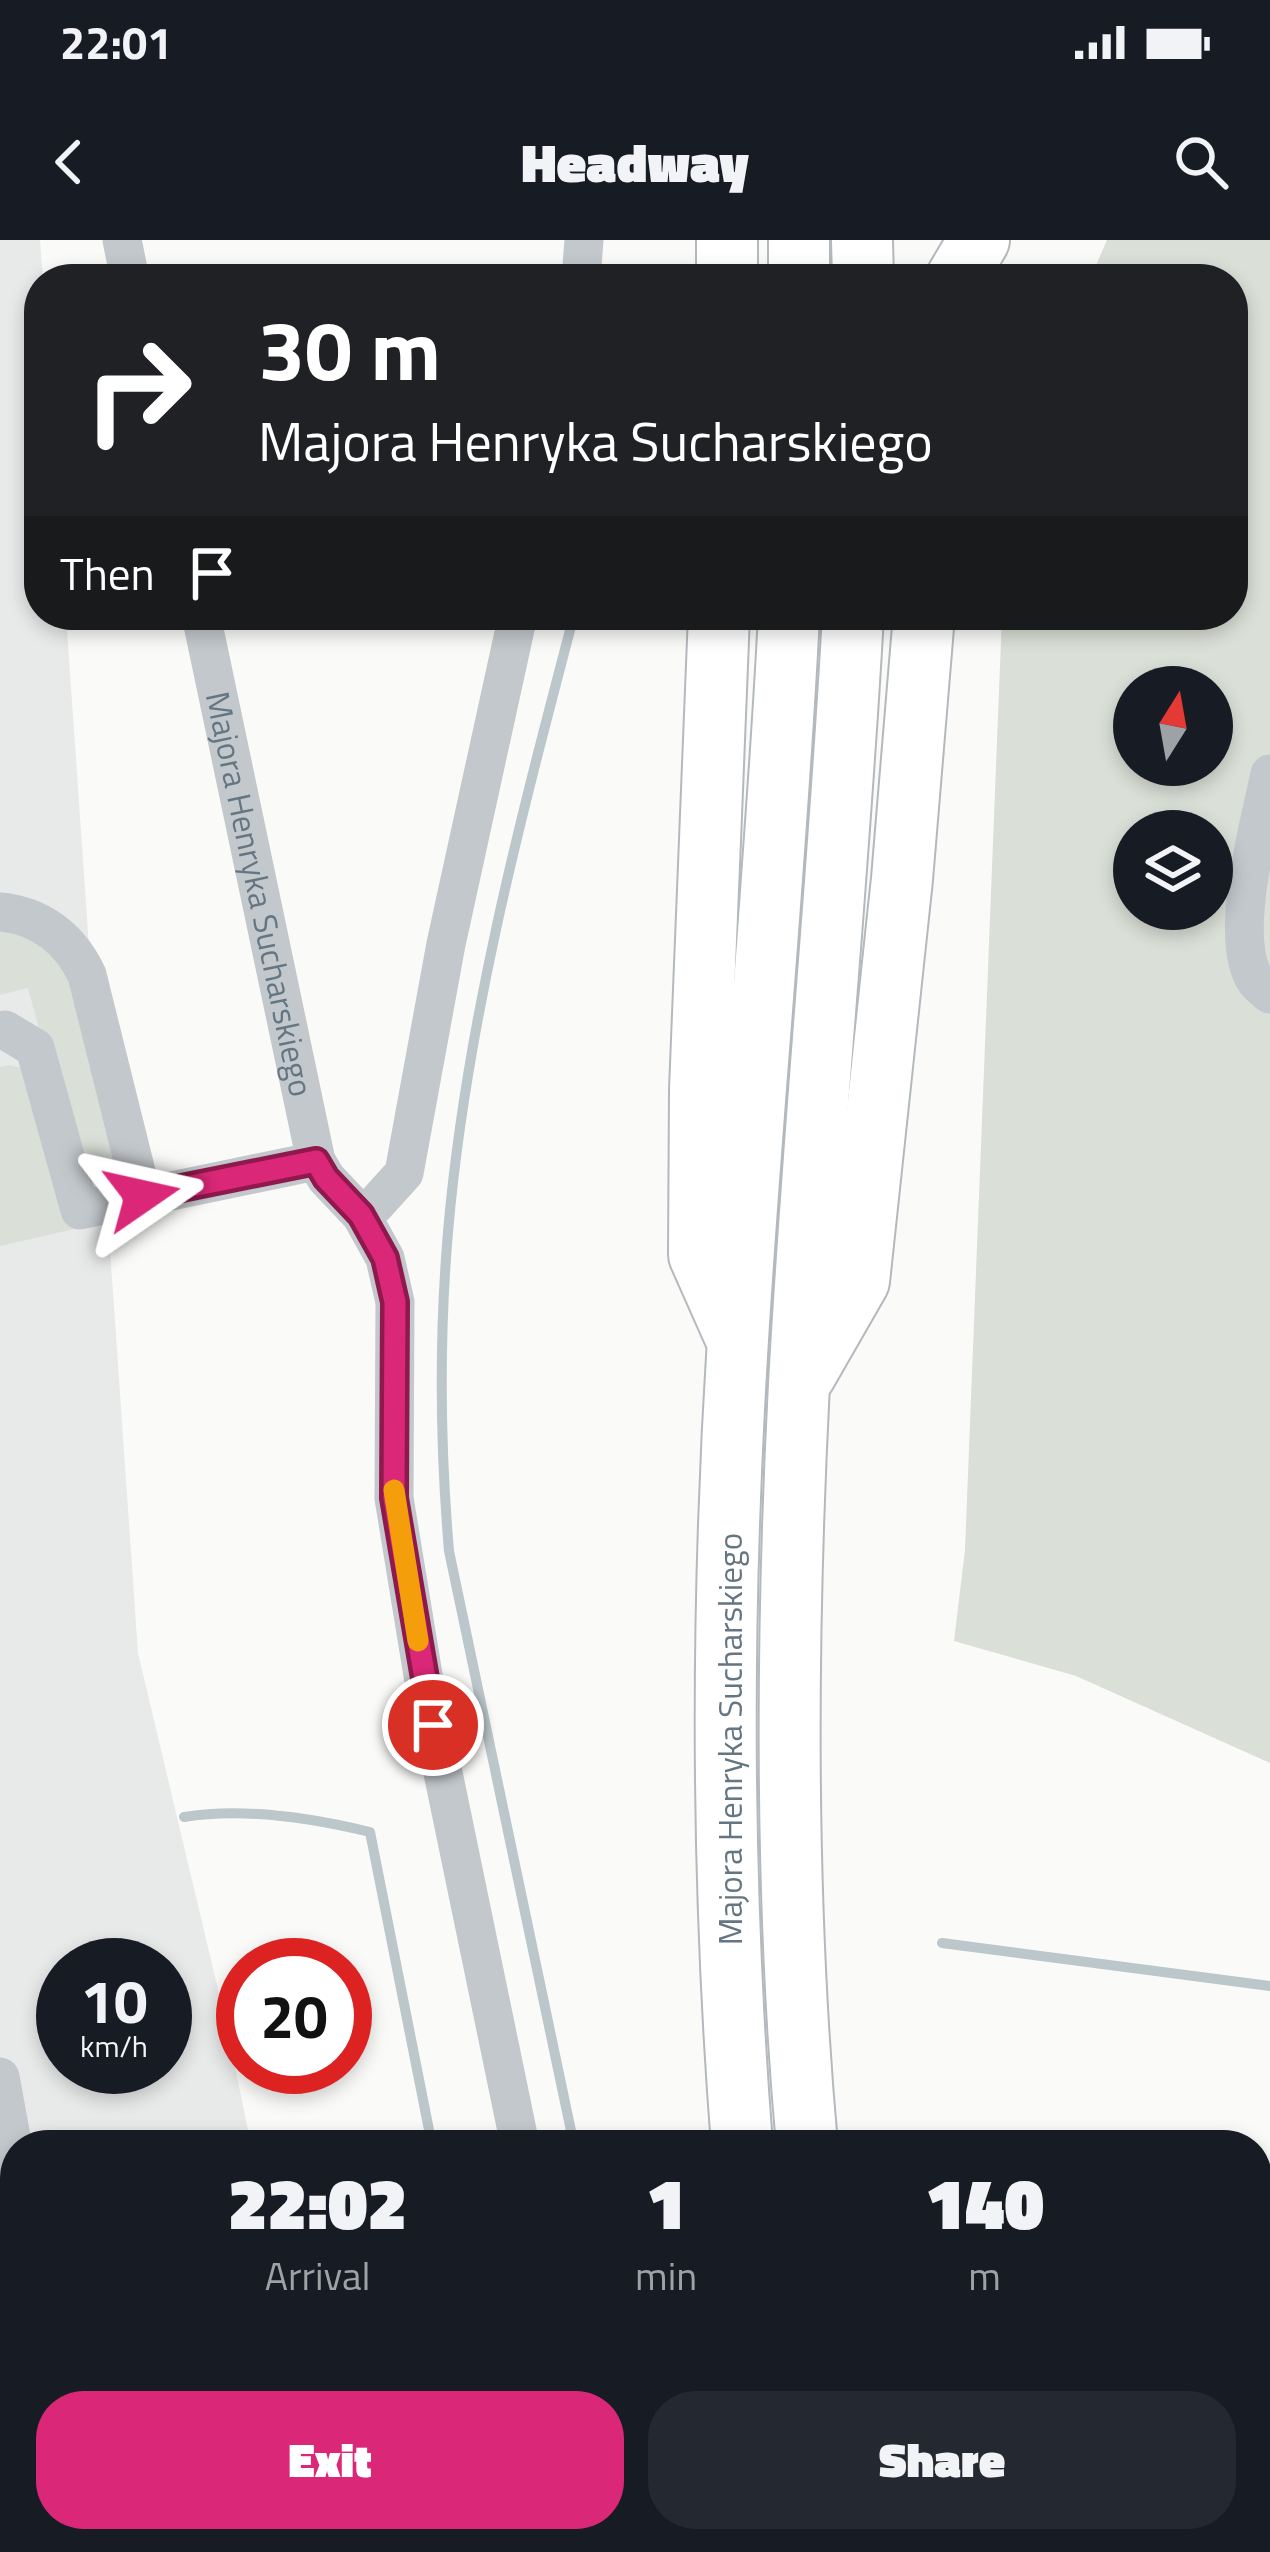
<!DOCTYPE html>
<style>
:root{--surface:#171b24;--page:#242831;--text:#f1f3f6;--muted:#9ea1a6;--accent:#db2777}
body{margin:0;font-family:"Titillium Web",sans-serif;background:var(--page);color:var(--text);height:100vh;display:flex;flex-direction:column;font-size:45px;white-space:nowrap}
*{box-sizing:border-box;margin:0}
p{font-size:39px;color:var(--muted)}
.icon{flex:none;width:66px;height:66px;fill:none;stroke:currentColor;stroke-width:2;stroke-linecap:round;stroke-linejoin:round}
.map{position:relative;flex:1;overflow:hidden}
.side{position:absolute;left:0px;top:1890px;width:1272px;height:423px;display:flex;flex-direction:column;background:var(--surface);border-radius:48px 48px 0 0;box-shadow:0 6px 18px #0003}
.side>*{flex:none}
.banner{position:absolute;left:24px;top:24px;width:1224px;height:366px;border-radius:48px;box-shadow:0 6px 18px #0003;background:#202124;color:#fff;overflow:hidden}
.needle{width:78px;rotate:11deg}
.buttons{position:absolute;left:1113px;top:426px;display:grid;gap:24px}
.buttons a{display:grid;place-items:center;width:120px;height:120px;border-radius:50%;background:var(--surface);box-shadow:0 6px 18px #0003;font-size:60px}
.speed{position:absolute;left:36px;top:1698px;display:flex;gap:24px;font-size:60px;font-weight:700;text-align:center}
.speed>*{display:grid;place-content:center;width:156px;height:156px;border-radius:50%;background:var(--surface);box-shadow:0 6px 18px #0003;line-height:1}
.speed small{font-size:30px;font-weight:400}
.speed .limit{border:18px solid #d22;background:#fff;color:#111}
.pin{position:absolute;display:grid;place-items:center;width:102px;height:102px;color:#fff;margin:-51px;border:6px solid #fff;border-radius:50%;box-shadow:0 3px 12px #0007}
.me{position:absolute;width:132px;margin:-66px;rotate:79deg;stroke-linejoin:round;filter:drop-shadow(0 0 9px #0008)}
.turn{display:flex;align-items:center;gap:42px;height:252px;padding:0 36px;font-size:54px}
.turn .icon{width:156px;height:156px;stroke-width:2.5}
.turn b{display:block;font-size:84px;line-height:102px}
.then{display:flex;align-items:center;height:114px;padding:0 36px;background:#0003;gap:24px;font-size:45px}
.eta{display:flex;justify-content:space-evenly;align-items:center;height:204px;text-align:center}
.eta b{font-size:72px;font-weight:800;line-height:84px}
.button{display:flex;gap:24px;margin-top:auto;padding:24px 36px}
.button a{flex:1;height:138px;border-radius:48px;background:var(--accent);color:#fff;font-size:48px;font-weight:800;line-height:138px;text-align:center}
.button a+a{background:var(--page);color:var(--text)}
.status{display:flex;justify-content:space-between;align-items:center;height:84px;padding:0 60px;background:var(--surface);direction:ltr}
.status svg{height:33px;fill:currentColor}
header{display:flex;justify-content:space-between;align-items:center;height:156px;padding:0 36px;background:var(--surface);font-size:54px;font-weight:800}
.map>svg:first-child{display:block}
.built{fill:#e8e9e9;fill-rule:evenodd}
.green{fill:#dadfd7;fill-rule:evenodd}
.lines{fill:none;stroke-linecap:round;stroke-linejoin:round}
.stream{stroke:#bbc7cb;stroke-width:10}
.highway-casing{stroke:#b4b9bd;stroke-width:64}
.minor{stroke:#c3c8cc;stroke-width:39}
.highway{stroke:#fff;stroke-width:60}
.route-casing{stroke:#8e194d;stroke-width:30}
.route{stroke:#db2777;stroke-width:21}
.slow{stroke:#f59e0b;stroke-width:21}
.labels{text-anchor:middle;stroke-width:12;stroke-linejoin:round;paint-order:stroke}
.street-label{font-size:33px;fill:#657683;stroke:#fff}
</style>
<div class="status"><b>22:01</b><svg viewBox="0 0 49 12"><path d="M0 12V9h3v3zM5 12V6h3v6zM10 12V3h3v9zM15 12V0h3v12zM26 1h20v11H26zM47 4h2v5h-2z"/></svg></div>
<header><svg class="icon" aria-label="back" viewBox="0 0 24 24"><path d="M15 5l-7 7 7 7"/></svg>Headway<svg class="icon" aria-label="search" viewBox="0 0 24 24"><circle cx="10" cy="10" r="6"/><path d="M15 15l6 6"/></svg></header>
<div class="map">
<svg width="1270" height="2312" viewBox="0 0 1270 2312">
<rect width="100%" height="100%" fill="#fafaf8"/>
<path class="built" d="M0,0H40L43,39H39V375H66L138,1413L226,1783L251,1905H15V2298H331L334,2312H0ZM63,1725H165V1827H63Z"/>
<g class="green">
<path d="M1107,0H1270V1523L1076,1436L954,1401L965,1310L1002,375H1233V39H1090ZM1134,447H1212V525H1134ZM1134,591H1212V669H1134Z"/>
<path d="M0,686L29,694L71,733L120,924L115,931L98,933C83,922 76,910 68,895L28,748L0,755Z"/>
<path d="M9,825L25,829L34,844L74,989L0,1006V827Z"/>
</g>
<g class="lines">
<g class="stream">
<path d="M574,375C521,577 466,783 448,992C439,1098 440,1205 449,1311L574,1905"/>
<path d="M184,1577C244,1567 312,1578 370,1592L432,1905"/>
<path d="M942,1703L1270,1746"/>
<path d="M515,2298L518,2312"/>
<path d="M654,2298L656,2312"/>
</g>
<defs>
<g id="highway">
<path d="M727,0V39"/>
<path d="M799,0V39"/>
<path d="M862,0L863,39"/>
<path d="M956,39L979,0"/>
<path d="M719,375L700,850L699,1015L735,1096"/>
<path d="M805,1135L859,1041L902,639L924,375"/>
<path d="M742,1905C721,1637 721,1367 738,1099C753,857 777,616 789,375"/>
<path d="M807,1905C784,1653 786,1397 799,1144C813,887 839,632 853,375"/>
<path d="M786,2298L789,2312"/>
<path d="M852,2298L854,2312"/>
</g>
</defs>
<use href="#highway" class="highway-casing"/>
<g class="minor">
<path d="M122,0L130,39"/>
<path d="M581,39L584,0"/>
<path id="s1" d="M201,375L316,921L326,938L361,975L385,1018L395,1062L394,1258L424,1441L520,1905"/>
<path d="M1270,534C1260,583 1227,699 1256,741C1260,746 1265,750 1270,754"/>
<path d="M0,672C41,676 70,699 87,735L142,956"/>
<path d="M5,790L35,808L80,970L316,921"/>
<path d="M361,975L375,965L404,933L446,704L518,375"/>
<path d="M0,1837L15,1919"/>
<path d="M88,2298L91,2312"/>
<path d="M602,2298L604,2312"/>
</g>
<use href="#highway" class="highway"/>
</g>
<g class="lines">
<defs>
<path id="route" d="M142,956L316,921L326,938L361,975L385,1018L395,1062L394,1258L433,1485"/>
</defs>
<use href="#route" class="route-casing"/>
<use href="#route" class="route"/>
<path class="slow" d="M394,1250L418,1401"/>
</g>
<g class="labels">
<g class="street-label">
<text dy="12" stroke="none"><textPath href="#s1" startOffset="285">Majora Henryka Sucharskiego</textPath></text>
<text transform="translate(730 1499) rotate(-90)" y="12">Majora Henryka Sucharskiego</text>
</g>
</g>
</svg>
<div class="buttons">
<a><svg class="needle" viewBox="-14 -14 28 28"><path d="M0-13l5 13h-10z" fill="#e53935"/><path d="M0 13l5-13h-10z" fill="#9ea1a6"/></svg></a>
<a><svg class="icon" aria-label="layers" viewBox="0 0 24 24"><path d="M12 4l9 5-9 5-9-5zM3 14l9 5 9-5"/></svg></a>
</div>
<div class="speed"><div>10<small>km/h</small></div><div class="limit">20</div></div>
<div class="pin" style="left:433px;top:1485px;background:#d93025"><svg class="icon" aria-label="arrive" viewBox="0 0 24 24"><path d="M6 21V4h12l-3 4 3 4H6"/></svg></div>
<svg class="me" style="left:142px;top:956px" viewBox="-20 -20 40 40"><path d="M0-17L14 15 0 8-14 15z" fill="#db2777" stroke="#fff" stroke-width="4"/></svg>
<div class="banner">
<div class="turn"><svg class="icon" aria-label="right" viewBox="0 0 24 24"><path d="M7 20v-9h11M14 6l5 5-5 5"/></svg><div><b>30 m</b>Majora Henryka Sucharskiego</div></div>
<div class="then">Then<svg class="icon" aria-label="arrive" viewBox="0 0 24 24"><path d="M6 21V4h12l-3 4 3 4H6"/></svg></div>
</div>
<section class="side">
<div class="eta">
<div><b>22:02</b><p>Arrival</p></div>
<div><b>1</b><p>min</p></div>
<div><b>140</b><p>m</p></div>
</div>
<div class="button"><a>Exit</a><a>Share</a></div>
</section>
</div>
